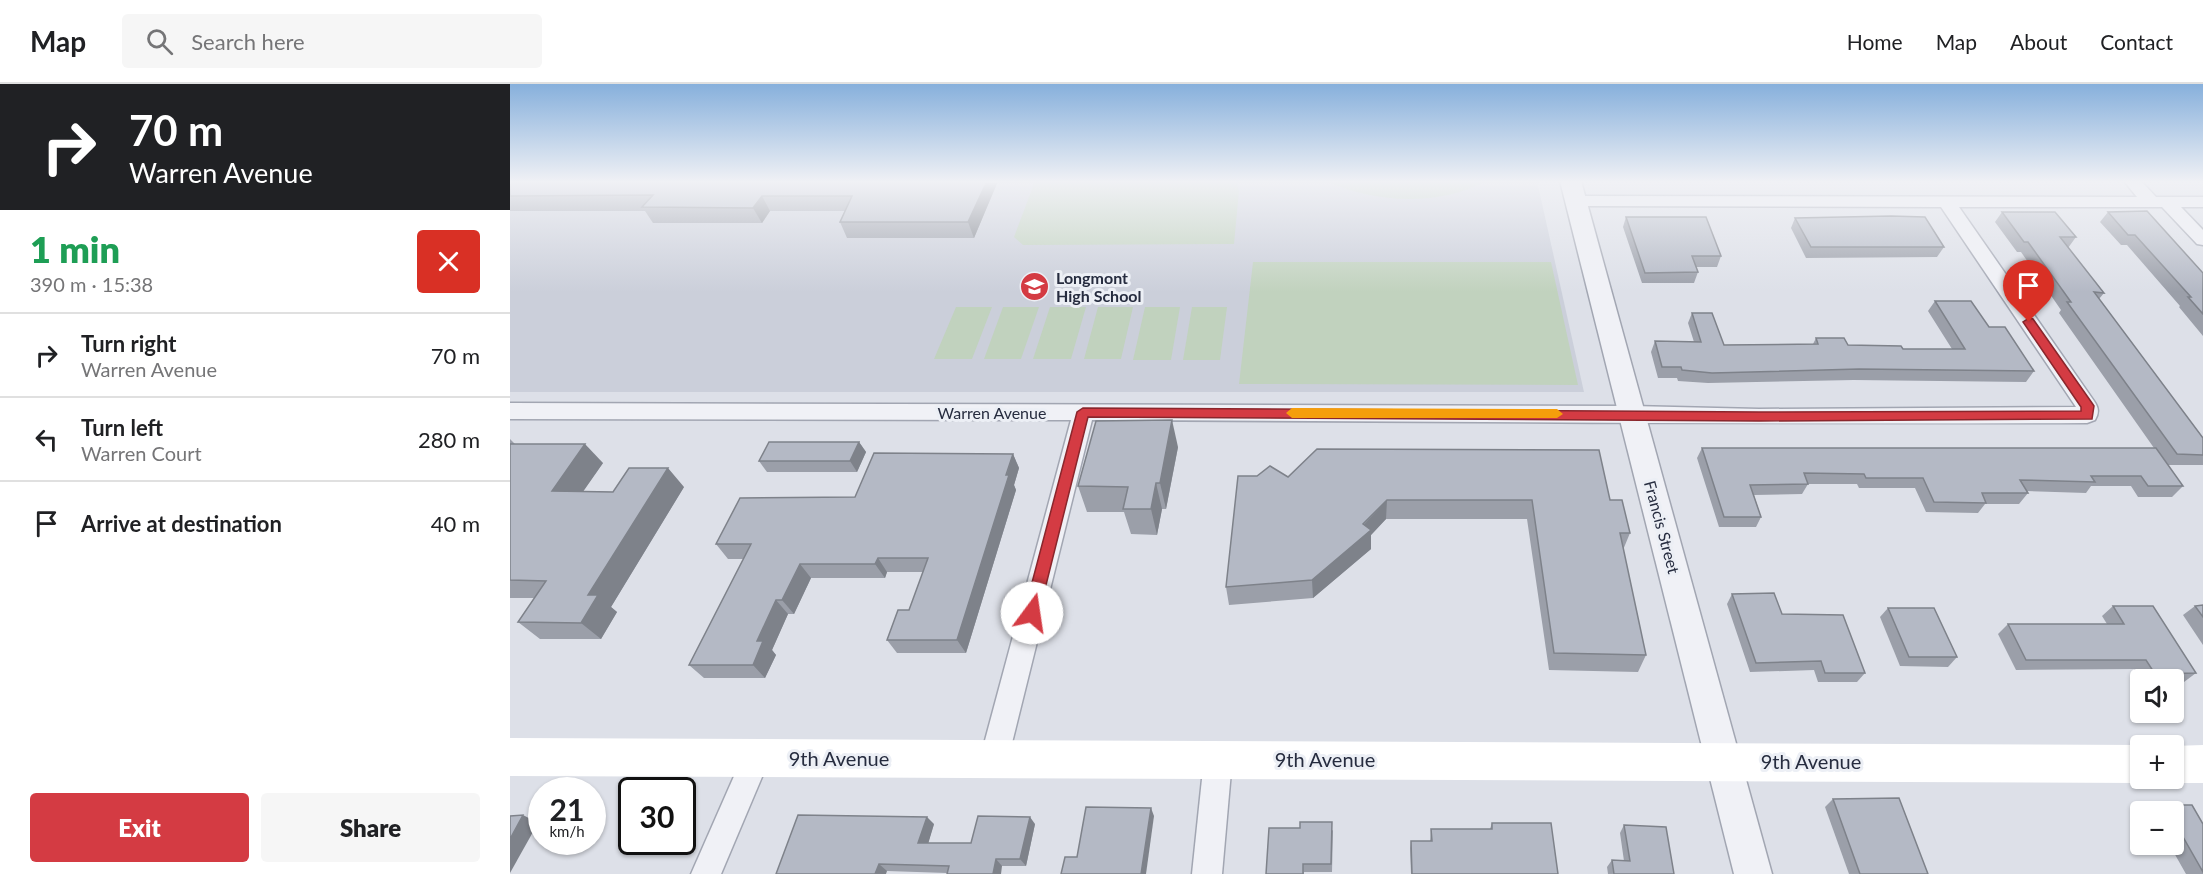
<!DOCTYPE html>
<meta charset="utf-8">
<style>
:root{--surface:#fff;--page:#f6f6f6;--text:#202124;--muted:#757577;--line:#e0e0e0;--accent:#d43b43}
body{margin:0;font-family:Lato,sans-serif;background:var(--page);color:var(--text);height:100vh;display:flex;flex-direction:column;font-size:22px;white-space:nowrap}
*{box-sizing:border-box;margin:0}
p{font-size:20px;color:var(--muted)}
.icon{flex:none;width:33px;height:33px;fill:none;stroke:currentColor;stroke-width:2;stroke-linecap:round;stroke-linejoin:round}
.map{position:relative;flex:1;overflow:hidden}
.details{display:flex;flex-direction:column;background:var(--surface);width:510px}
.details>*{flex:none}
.top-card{background:#202124;color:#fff;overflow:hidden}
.buttons{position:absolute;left:1620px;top:585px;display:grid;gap:12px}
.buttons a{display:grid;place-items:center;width:54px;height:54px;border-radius:6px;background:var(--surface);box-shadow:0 2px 4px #0004;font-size:30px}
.speed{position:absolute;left:18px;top:693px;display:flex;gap:12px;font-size:30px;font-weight:700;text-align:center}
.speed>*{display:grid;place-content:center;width:78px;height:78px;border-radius:50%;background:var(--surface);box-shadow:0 2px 4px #0004;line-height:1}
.speed small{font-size:15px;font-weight:400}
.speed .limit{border:3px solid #111;border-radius:9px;background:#fff;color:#111}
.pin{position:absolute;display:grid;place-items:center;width:51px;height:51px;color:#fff;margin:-62px -26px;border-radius:50% 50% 50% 0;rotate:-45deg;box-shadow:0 0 6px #0007}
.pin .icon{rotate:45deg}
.me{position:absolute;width:66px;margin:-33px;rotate:14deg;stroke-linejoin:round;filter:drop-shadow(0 0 4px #0008)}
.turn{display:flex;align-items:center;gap:21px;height:126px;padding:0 30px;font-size:27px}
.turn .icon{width:78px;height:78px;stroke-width:2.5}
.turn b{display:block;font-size:42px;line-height:51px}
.round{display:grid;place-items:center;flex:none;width:63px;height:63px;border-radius:6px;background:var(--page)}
.summary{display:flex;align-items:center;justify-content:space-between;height:102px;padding:0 30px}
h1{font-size:36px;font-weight:800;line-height:45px;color:#1e9e55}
.action{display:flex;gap:12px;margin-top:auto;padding:12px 30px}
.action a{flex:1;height:69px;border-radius:6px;background:var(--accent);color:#fff;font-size:24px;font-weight:800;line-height:69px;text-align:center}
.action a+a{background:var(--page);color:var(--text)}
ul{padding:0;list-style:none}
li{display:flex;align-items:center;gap:18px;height:84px;padding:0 30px;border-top:2px solid var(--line)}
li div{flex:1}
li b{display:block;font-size:22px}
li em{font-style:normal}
header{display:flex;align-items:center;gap:36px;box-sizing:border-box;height:84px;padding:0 30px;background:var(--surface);border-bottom:2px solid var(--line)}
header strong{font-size:28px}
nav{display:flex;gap:33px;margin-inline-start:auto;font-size:21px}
.search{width:420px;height:54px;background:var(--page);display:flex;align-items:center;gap:15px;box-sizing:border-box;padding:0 21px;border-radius:6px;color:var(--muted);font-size:22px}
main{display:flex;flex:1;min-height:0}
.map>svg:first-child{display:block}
.built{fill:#cbcfda}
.green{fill:#c1d2be}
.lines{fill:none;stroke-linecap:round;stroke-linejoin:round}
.minor-casing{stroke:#a2a6b2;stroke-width:3}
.tertiary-casing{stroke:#a2a6b2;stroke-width:3}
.minor{fill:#f0f1f6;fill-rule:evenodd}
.tertiary{fill:#f0f1f6;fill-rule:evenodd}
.secondary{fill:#fff;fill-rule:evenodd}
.wall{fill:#9b9fa9}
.shaded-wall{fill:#7e828a}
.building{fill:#b4b9c5;stroke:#7e828a;stroke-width:1.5}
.route{fill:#d43b43;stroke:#8a262c;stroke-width:1.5}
.slow{fill:#f59e0b}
.labels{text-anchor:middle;stroke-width:6;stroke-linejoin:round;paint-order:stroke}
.poi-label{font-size:16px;font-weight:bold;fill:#262c3f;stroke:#eceff5;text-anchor:start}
.street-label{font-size:16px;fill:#262c3f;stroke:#eceff5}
.near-street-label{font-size:20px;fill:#262c3f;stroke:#eceff5}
</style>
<header>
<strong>Map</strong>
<div class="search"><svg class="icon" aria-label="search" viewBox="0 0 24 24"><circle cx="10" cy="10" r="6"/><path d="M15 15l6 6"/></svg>Search here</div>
<nav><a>Home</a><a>Map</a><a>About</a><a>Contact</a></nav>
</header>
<main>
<section class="details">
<div class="top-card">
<div class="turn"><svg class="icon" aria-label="right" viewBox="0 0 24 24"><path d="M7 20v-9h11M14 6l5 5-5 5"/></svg><div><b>70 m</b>Warren Avenue</div></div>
</div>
<div class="summary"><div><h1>1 min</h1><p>390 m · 15:38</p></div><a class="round" style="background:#d93025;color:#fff"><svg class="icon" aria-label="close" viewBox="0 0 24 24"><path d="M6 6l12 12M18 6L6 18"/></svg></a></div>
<ul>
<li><svg class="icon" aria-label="right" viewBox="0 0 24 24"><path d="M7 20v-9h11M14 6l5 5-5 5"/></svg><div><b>Turn right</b><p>Warren Avenue</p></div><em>70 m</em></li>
<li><svg class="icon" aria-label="left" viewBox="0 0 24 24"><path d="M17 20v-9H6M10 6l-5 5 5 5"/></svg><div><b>Turn left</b><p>Warren Court</p></div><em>280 m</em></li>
<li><svg class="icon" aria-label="arrive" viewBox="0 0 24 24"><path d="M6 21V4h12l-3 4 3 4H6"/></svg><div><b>Arrive at destination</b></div><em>40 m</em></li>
</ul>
<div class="action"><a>Exit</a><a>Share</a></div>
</section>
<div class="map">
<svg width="1693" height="790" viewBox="0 0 1693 790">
<rect width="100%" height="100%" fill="#dde0e8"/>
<path class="built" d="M0,97H1027L1074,308H0Z"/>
<g class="green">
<path d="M525,97H726L729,107L724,160L513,161L504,153Z"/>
<path d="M816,97H976C928,123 864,119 816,97Z"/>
<path d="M743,178H1041L1068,301L729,300Z"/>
<path d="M446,223H482L462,275H424Z"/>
<path d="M493,223H529L511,275H474Z"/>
<path d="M540,223H576L561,275H523Z"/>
<path d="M588,223H623L611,275H574Z"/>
<path d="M635,223H670L661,276H623Z"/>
<path d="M682,223H717L710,276H673Z"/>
</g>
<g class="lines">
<defs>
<g id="minor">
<path d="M1614,97H1631L1646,113H1693V123H1671L1693,146V161L1687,160L1652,123H1449L1584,317C1589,324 1589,329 1585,336L1577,339C1245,341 914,337 582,336L498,675L494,684L484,688L474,684L470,675L561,336L0,335V319L1122,322L1249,325L1566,323L1431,123L1065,122L1059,121L1057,117L1059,113L1065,112L1627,113Z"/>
<path d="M246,661L256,665L260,674L211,790H181L236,665Z"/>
<path d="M708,663L718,666L722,676L712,790H682L694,676L698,666Z"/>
</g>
<path id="tertiary" d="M1050,97H1071L1262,790H1224Z"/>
</defs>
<use href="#minor" class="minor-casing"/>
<use href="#tertiary" class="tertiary-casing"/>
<use href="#minor" class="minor"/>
<use href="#tertiary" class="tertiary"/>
<g class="secondary">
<path d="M0,654L1630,661V694H1641L1630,699L0,692Z"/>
<path d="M1693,661V699H1664L1653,694H1664L1663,662Z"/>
</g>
</g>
<g class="wall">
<path d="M0,97H488L464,154H337L330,138L335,127H260L252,139H143L135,127H0Z"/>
<path d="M1492,128L1566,153L1558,164L1594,209L1589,215L1693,354V381H1658L1673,402L1662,413H1628L1621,402H1581L1576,409L1516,407L1518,409L1509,420H1475L1468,429L1416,428L1405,404H1349L1347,400H1298L1292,410L1244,411L1251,433L1246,443H1209L1187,374L1192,364H1644L1549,229L1551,226L1511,168H1507L1485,138Z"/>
<path d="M1598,128L1693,189V252L1669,223L1670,222L1617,161H1611L1590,138Z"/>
<path d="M1116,133L1211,172L1207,183H1186L1188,188L1184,199H1132L1113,143Z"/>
<path d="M1285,134L1434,163L1427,173L1296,174L1281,144Z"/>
<path d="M1425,217L1479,243L1524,287L1516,298L1344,296L1198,299L1168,297L1167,294H1148L1141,268L1145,257L1184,258L1178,239L1182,229L1214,261L1303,260L1306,254L1338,261L1393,265H1442L1418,227Z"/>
<path d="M0,355L5,360L93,379L73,407L103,408L174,403L101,523L107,528L91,555H30L8,538L25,514H0Z"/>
<path d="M349,358L356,368L347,388H257L249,377Z"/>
<path d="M668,363L656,425H652L647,451L621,450L614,428H577L568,402Z"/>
<path d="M503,370L509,384L504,401L506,406L456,569H387L377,556L399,526L413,488H377L375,494H301L284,530H278L262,566L266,571L255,594H194L179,581L234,475H218L206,460L345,413Z"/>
<path d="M778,393L1100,416L1120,449L1113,466L1136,571L1128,588L1039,586L1017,435H876L861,451V465L803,514L719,521L716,503Z"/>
<path d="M1222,510L1272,530L1355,589L1347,598H1308L1304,586L1240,588L1217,520Z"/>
<path d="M1693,521V561L1673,531L1685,522Z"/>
<path d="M1603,522L1686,589L1674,598H1664V596H1631L1624,585L1506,586L1488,550L1498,540H1597L1592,532Z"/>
<path d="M1378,524L1447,573L1438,583L1390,582L1370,533Z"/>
<path d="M1323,715L1418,790H1339L1315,723Z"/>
<path d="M1641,721H1682L1693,740V790H1676L1659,760H1664V728H1630V734L1628,729Z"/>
<path d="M982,739L1048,790H901L900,764L901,757H920L921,745H980Z"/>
<path d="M424,740L418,759H461L525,740L516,782H492L437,789L377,787L266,790Z"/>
<path d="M1114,741L1164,790H1098L1097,783L1102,776L1114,777L1110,749Z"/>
<path d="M823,746L822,788H794V790H756Z"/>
</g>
<g class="shaded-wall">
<path d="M477,97H488L464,154L458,138Z"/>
<path d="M252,112L260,127L252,139L243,124Z"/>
<path d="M662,336L668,363L656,425L650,399Z"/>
<path d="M349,358L356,368L347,388L340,377Z"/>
<path d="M75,360L93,379L61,425L42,407Z"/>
<path d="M503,370L509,384L504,401L506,406L456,569L447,556Z"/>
<path d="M158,384L174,403L101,523L107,528L91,555L71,539L78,511Z"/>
<path d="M646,399L652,425L647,451L641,425Z"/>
<path d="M877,416L876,435L861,451V465L803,514L802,496Z"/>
<path d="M368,474L377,488L375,494L365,480Z"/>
<path d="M290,480L301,494L284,530L272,516Z"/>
<path d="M266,516L278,530L262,566L266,571L255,594L243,581L247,557Z"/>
<path d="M641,724L644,732L636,790H631Z"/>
<path d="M13,731L28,739L0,789V755Z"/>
<path d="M417,733L424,740L416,767L408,759Z"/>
<path d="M520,733L525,740L516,782L510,775Z"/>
<path d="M486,775L492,782L491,790H483Z"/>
<path d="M369,780L377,787L376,790H365Z"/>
</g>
<g class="building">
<path d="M0,97H477L458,138H330L342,112H252L243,124L132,123L143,111L0,112Z"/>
<path d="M1637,127L1693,189V230L1678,213H1681L1625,151H1618L1598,128Z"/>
<path d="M1492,128H1545L1566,153H1550L1594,209L1584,208L1693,354V371L1667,370L1557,218H1561L1518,158H1514Z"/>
<path d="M1381,132L1415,133L1434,163H1301L1285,134Z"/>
<path d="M1116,133H1196L1211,172H1182L1188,188L1135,189Z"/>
<path d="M1425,217H1461L1479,243H1495L1524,287L1349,285L1202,289L1172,286L1171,283H1152L1145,257L1191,258L1182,229H1202L1214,261L1308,260L1306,254H1334L1338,261L1391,262L1393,265H1455Z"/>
<path d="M662,336L650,399H646L641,425H613L618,403L568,402L586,337Z"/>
<path d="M259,358H349L340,377H249Z"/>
<path d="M0,360H75L42,407L103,408L119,384H158L78,511H88L71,539L8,538L36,497L0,496Z"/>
<path d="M1192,364H1646L1673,402H1638L1631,392H1581L1585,398L1510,396L1518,409H1472L1476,419L1424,418L1413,394H1356L1354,390L1294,389L1298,400L1240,401L1251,433H1214Z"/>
<path d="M807,365L1089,366L1100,416H1112L1120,449H1110L1136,571L1044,569L1022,416H877L853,440L861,446L802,496L716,503L728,392H747L760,382L778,393Z"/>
<path d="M364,369L503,370L496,391H499L447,556H377L388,526H399L418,474H368L365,480H290L272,516H266L247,557H253L243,581H179L241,460H206L230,414L345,413Z"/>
<path d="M1264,509L1272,530L1333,531L1355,589H1315L1311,577L1246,579L1222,510Z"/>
<path d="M1693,521V533L1685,522Z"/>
<path d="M1603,522H1643L1686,589L1645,590L1636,576H1516L1498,540H1614Z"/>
<path d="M1378,524H1424L1447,573H1399Z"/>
<path d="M1389,714L1418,790H1350L1323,715Z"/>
<path d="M1641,721H1682L1693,740V788L1673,753H1664V728H1644Z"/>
<path d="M576,723L641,724L631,790H551L555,773H567Z"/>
<path d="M13,731L0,755V732Z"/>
<path d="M288,731L417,733L408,759H461L468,732L520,733L510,775H486L483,790H437L439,782L369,780L365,790H266Z"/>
<path d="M790,738H822L821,780H793V790H756L759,744H790Z"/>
<path d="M982,739H1041L1048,790H902L901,757H922L921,745H982Z"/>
<path d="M1114,741L1156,743L1164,790H1104L1102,776L1120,777Z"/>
</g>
<linearGradient id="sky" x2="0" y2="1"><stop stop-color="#87b0dc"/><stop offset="0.47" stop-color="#f0f1f5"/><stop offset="1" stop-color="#f0f1f5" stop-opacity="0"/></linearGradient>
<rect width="1693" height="208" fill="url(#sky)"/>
<path class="route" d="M1519,234L1523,235L1582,319L1584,322L1582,335L1249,337L578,333L529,529L527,533L522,535L516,533L514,529L567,328L573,324L1249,328L1571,327V323L1513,238Z"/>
<path class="slow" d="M782,324L1047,325L1053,330L1047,334H782L776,329Z"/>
<defs>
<symbol id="school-disc" viewBox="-11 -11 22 22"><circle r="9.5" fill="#d43b43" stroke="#eceff5"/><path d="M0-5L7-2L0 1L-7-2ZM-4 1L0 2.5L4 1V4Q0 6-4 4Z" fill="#fff"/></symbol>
</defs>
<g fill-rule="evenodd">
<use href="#school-disc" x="508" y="186" width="33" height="33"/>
</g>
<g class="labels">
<g class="poi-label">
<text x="546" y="200">Longmont<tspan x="546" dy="18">High School</tspan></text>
</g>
<g class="street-label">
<text x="482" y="335">Warren Avenue</text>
<text transform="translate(1152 443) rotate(75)" y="6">Francis Street</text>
</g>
<g class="near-street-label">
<text x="329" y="682">9th Avenue</text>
<text x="815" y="683">9th Avenue</text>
<text x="1301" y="685">9th Avenue</text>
</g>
</g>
</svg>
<div class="buttons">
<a><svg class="icon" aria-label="sound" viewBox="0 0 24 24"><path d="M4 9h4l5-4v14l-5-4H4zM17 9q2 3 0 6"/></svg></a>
<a>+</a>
<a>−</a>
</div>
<div class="speed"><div>21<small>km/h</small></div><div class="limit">30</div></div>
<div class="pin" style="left:1519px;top:238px;background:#d93025"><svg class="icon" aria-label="arrive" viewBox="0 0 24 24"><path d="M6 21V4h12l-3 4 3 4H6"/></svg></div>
<svg class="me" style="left:522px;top:529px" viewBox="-20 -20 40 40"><circle r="19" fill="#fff"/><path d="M0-13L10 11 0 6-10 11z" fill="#d43b43"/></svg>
</div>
</main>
